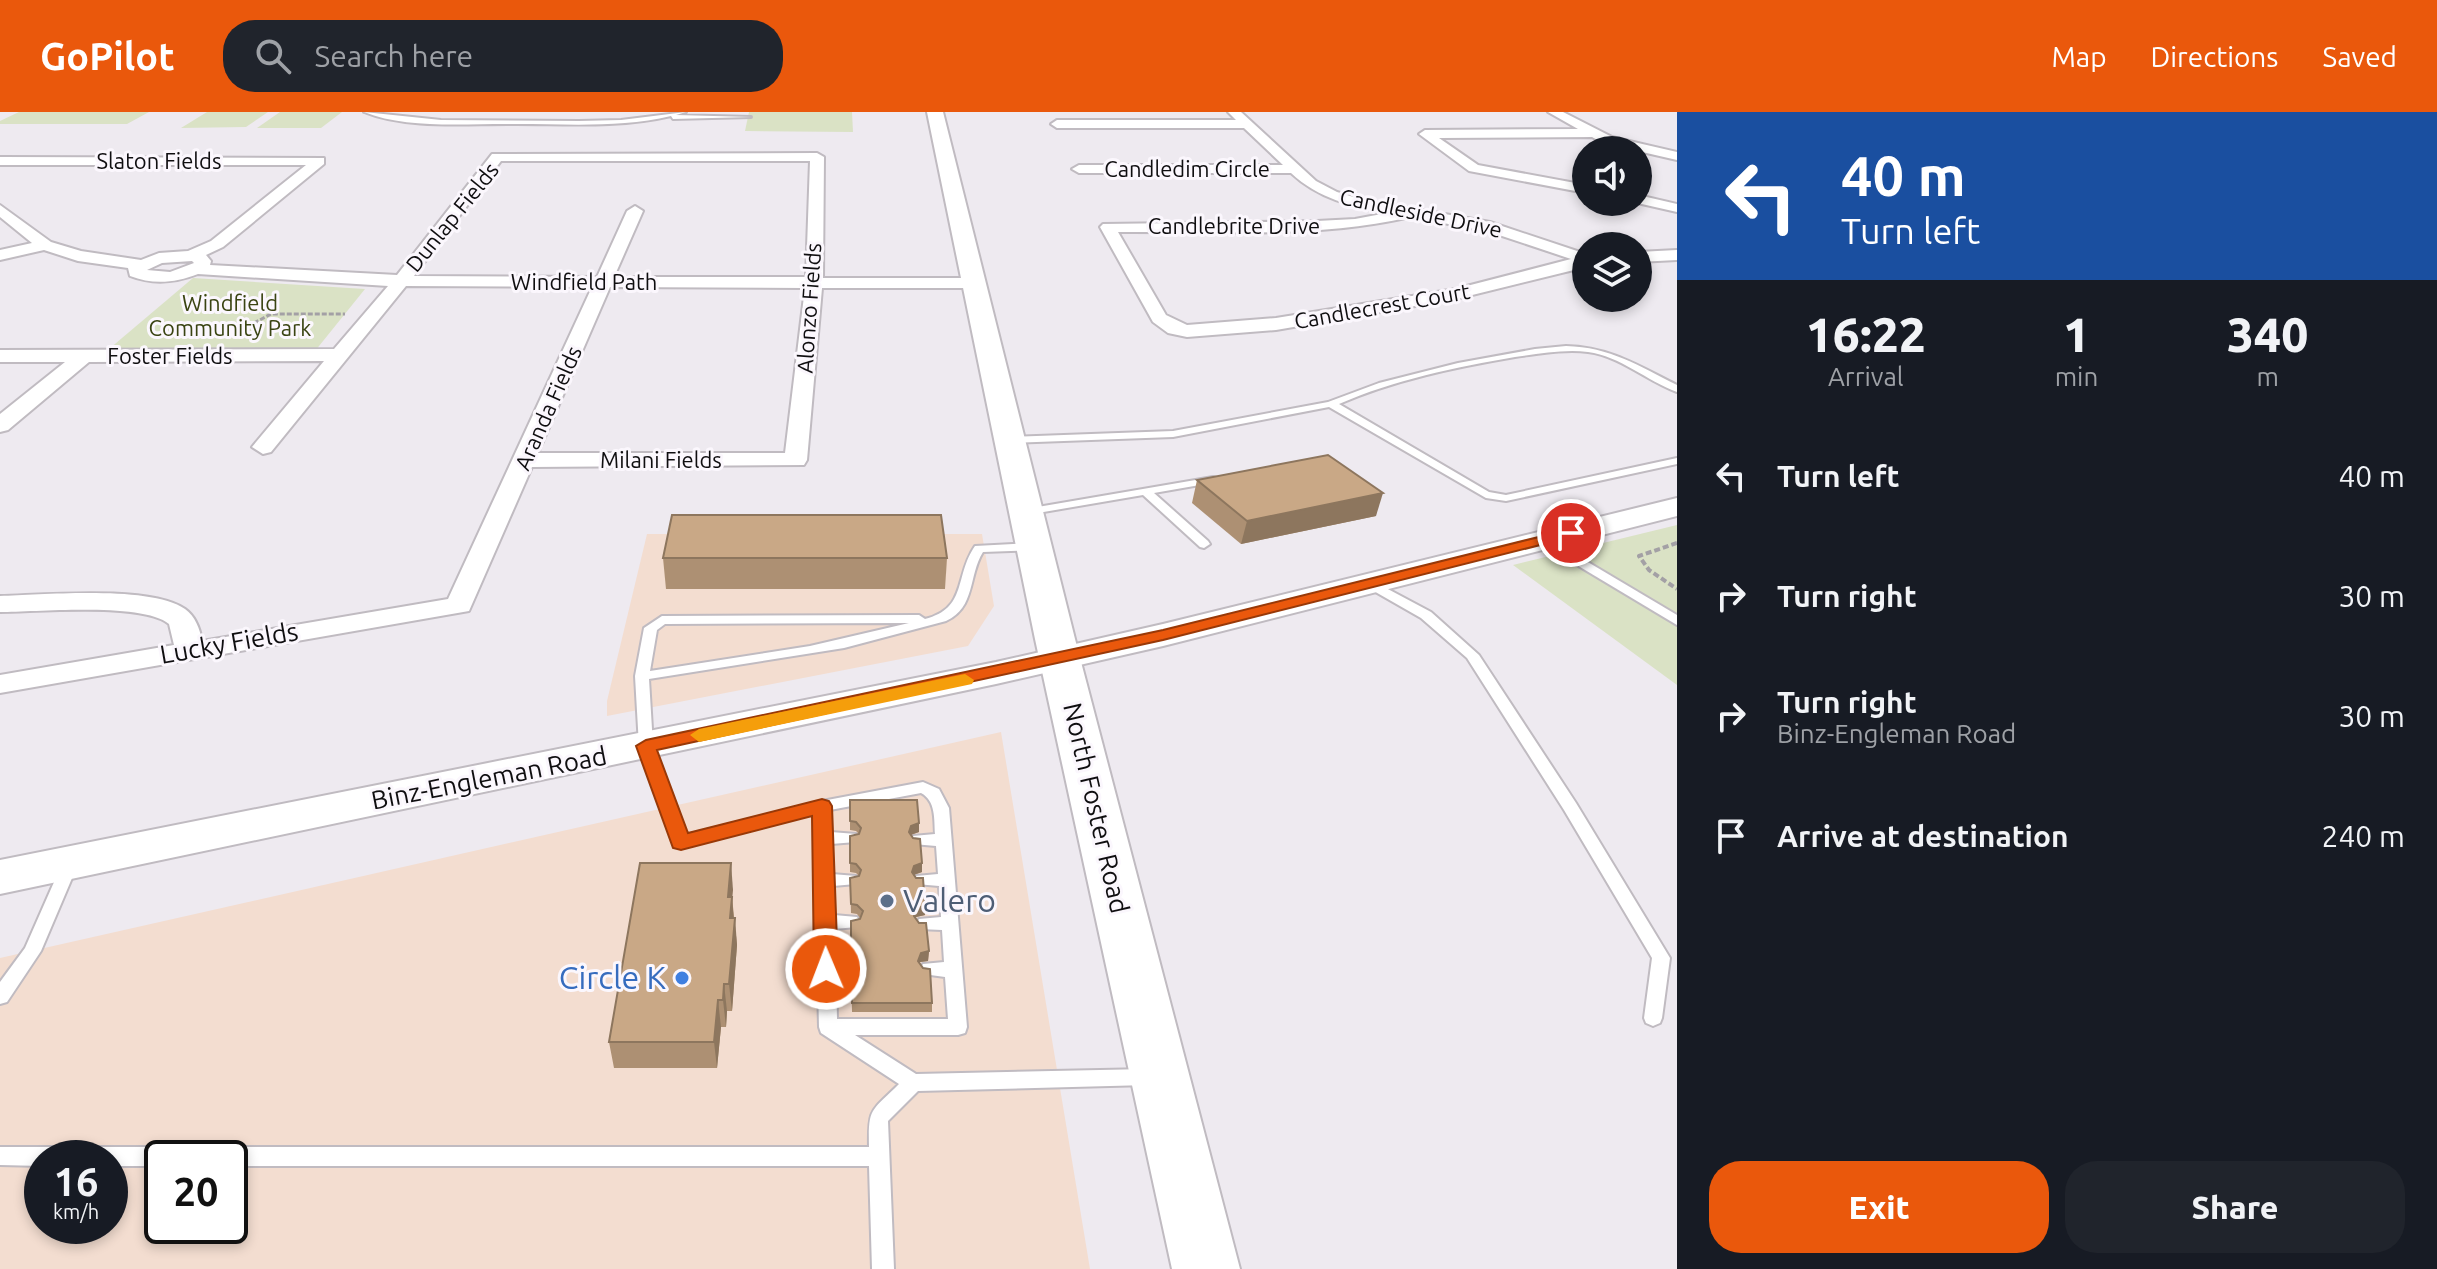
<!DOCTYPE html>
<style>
:root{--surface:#171b24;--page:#20242c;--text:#f1f3f6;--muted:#9ea1a6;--accent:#ea580c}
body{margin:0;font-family:Ubuntu,sans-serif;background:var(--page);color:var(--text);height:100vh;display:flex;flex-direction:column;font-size:30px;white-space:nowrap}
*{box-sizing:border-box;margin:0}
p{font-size:26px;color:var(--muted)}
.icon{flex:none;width:44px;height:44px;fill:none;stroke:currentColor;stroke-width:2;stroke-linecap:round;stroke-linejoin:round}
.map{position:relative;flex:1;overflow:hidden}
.side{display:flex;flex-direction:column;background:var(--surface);width:760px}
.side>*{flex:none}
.banner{background:#1a4fa0;color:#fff;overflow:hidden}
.tools{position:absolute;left:1572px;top:24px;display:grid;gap:16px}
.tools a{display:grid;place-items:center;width:80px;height:80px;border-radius:50%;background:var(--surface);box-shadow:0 4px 12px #0003;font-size:40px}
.speed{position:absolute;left:24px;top:1028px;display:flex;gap:16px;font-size:40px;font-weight:700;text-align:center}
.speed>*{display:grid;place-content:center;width:104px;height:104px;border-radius:50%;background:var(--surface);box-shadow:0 4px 12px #0003;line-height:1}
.speed small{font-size:20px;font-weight:400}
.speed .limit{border:4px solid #111;border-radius:12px;background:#fff;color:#111}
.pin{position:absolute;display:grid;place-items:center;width:68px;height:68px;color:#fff;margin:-34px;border:4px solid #fff;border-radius:50%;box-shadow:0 2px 8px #0007}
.me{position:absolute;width:88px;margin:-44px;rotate:359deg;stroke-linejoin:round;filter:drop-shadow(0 0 6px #0008)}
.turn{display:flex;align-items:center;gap:28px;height:168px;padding:0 32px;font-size:36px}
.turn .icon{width:104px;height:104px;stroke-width:2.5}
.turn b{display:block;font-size:56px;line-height:68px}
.eta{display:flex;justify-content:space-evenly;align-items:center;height:136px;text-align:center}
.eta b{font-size:48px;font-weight:800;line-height:56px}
.button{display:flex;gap:16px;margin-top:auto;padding:16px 32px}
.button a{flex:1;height:92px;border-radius:32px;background:var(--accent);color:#fff;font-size:32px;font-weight:800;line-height:92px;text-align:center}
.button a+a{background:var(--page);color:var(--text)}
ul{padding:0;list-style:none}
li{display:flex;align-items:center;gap:24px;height:120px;padding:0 32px}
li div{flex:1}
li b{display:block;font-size:30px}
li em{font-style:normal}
header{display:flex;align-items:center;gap:48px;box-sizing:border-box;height:112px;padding:0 40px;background:var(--accent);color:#fff}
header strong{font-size:38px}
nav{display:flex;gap:44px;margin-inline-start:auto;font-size:28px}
.search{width:560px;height:72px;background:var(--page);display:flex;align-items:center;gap:20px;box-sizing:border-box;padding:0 28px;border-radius:32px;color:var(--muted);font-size:30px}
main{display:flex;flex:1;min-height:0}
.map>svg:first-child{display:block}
.commercial{fill:#f3ddd0;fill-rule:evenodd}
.green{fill:#dae2c5}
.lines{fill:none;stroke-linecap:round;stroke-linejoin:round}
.service-casing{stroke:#c0bbc1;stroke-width:4}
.minor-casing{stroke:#c0bbc1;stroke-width:4}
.tertiary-casing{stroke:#c0bbc1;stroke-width:4}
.secondary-casing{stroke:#c0bbc1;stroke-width:4}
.path-far1{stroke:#a3a0a5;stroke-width:3;stroke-dasharray:5 2;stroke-linecap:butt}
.path{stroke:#a3a0a5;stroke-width:4;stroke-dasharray:6 3;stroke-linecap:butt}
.service{fill:#fff;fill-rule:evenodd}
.minor{fill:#fff;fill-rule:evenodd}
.tertiary{fill:#fff;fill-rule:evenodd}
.secondary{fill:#fff;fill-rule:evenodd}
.wall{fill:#ad9073}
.shaded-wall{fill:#8d765e}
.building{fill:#c9a886;stroke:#8d765e;stroke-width:2}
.route{fill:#ea580c;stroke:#983908;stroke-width:2}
.slow{fill:#f59e0b}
.service-dot{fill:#5c6f8a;stroke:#fbf7fd;stroke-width:3}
.shop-dot{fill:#3f7fe0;stroke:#fbf7fd;stroke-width:3}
.labels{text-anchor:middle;stroke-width:6;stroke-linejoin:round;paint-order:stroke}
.far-street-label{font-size:22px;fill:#0f0e10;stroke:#fbf7fd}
.far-park-label{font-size:22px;fill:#3a4412;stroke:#fbf7fd}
.street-label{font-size:26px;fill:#0f0e10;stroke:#fbf7fd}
.near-service-label{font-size:32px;fill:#4e5e75;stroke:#fbf7fd;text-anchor:start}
.near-shop-label{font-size:32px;fill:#366cbe;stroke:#fbf7fd;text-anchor:end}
</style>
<header>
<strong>GoPilot</strong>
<div class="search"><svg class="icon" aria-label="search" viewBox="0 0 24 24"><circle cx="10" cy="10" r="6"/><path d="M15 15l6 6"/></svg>Search here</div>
<nav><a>Map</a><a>Directions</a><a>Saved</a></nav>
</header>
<main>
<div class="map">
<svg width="1677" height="1157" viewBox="0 0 1677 1157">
<rect width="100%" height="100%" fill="#eeeaf0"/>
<g class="commercial">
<path d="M647,422H982L994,494L968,534L607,604V589Z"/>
<path d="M1001,620L1090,1157H0V846ZM42,1046H110V1114H42ZM162,1046H230V1114H162Z"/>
</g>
<g class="green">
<path d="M19,0H149L127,12H0V9Z"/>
<path d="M207,0H268L246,15L181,16Z"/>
<path d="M280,0H342L321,16H257Z"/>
<path d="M749,0H852L853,20L745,19Z"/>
<path d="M193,166L365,177L315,239L109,237Z"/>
<path d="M1677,413V573L1513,453Z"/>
</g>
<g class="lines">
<defs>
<g id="service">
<path d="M364,0L441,8L579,9L621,8L686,0L676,3L751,5L673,7L671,4C620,16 568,12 517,12C470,11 408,18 364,0Z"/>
<path d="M1566,234C1610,235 1639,254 1677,273V280C1647,269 1620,244 1588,240C1564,237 1539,242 1515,245C1456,255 1394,268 1339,292L1489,380L1506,383L1677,346V352L1506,389L1486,386L1329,295L1173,325L1009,331L1004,328L1009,325L1173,319L1328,290L1379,271L1458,251L1535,237Z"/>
<path d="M1213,365L1217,366V370L1154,381L1208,429L1210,432L1204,436L1200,435L1143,383L1026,403L1020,400L1026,397Z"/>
<path d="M1544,424L1677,503V513L1540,431V425Z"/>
<path d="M1034,431L1040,435L1038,438L983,440C968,464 976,495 946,509L844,536L649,567L653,634L686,723L822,689L923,670L939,677L949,696L967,915L965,921L958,923H855L916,962L1148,957L1155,959L1158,965L1155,971L1148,973L918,979L888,1009L894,1157H872L869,1054H230V1046H162V1054H110V1046H42V1054L0,1053V1035H869C868,995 871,1000 899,972L821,921L819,915L814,701L681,736L675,734L639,634L635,564L644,516L662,504L919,503L925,507C968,496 954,464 975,434ZM909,511L810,534L650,559L657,518L665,512ZM921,681C936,689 934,707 935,722L913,724L911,728L913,732L936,734L938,762L916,764L914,768L916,772L939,774L941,805L919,807L916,812L919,817L942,818L944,850L923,852L920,857L923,862L945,865L948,907H837L836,864L857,861L860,856L857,851L835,849L834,817L857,815L860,810L857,805L834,803L833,774L856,772L858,768L856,764L832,762L831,732L856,730L858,726L856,722L831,720L830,698Z"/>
<path d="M1369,467L1431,500L1479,543L1576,691L1670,846L1662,906L1660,911L1653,914L1646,911L1644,906L1652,846L1564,698L1467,546L1421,506L1365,474L1363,471Z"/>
<path d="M70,746L76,748L78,752L41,839L7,890L0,892V870L25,836L62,752L64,748Z"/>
</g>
<g id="minor">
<path d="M1228,0H1241L1316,69L1337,80L1360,87L1490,110L1586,142V155L1456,187L1276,218L1187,225L1168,221L1153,210L1100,115L1103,112L1317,109L1355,107L1387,101C1351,94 1319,87 1291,61H1079L1072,57L1079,53H1283L1244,16H1057L1051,12L1057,8H1236ZM1410,105L1487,119L1571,147L1455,177L1276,206L1187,213L1166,203L1118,120C1215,119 1315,127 1410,105Z"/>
<path d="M1548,0H1563L1612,25L1677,40V48L1603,31L1592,25L1439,26L1478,53L1586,73V81L1469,59L1419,22L1425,18L1578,17Z"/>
<path d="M817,41L824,45L823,166H973L982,171L973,176H822L807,348L804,353L532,355L469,499L0,581V563L174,533L169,512C143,490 37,500 0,500V484C43,483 150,473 185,497C195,504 200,517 202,529L448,487L592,175L406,174L271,340L263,342L252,335L324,249L89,250L8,318L0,320V302L65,250H0V238L334,237L388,174L198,162C175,171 153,173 130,164L128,156L78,149L44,138L0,148V138L32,131L0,105V93L51,130L81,139L141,148L159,141L188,139L211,129L306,53H0V45L324,46V52L223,135L206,143L211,149L210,153L397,163L492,42ZM501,49H810L806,165H614L643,99L635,94L627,99L597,165L414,164ZM192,149L194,151L170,160L147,158L162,151ZM610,175L805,176L785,341H538Z"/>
<path d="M1638,83L1677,92V100L1633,90H1638Z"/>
<path d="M1677,138V148L1638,150V140Z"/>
</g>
<path id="tertiary" d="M1677,386V404L1163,534L996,572L0,782V748L996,550L1163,512Z"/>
<path id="secondary" d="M927,0H943L1075,527L1240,1157H1172L1035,527Z"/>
</defs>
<use href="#service" class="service-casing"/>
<use href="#minor" class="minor-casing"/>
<use href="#tertiary" class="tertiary-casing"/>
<use href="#secondary" class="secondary-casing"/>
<path class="path-far1" d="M254,211L271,202H345"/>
<path class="path" d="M1677,431L1639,444L1649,458L1677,477"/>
<use href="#service" class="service"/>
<use href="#minor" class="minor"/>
<use href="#tertiary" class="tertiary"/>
<use href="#secondary" class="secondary"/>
</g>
<g class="wall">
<path d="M1197,368L1376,404L1241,432L1192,391Z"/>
<path d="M663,446H947L945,477H666Z"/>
<path d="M850,688L919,720L911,723L922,751V760L914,763L925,803L916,805V807L929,839L928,849L920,850V852L932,891V900H852L851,856L860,853V852L857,848L851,847V809L860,807V806L857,802L851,801L850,766L859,764L856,761L850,760V724L859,722L856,719L850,718Z"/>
<path d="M731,751L732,785L737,833L732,899H727L726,915H721L717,956H614L609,930Z"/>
</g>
<g class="shaded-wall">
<path d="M1383,381L1376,404L1241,432L1247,409Z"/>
<path d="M919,711V720L910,723L909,720L911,714Z"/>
<path d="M731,751L733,778L730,811L728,785Z"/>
<path d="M922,751V760L913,763L912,760L914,754Z"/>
<path d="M732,785L734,811L730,806Z"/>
<path d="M925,794V803L916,805L913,814L914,804L917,796Z"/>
<path d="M735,806L737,833L732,899L729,872Z"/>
<path d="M929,839L928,849L920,850L917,859L918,849L921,841Z"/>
<path d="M724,872L727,899L726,915L723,888Z"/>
<path d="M718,888L721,915L717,956L714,930Z"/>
</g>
<g class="building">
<path d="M1328,343L1383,381L1247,409L1197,368Z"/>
<path d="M672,403H941L947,446H663Z"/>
<path d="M850,688H917L919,711L911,714L909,720L913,726L920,727L922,751L914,754L912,760L916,766H923L925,794L917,796L914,804L919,811H926L929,839L921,841L918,849L923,856L930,857L932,891H852L851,856L860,853L863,845L857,839L851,838V809L860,807L863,799L857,793L851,792L850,766L859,764L861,758L856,752L850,751V724L859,722L861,716L856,710L850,709Z"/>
<path d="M640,751H731L728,785H732L730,806H735L729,872H724L723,888H718L714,930H609Z"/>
</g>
<path class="route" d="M1571,417L1576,418V424L1163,528L657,638L688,721L822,687L829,689L832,694L838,857L835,864L826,867L818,864L814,857L812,704L681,738L673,736L636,634L646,628L1163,518Z"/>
<path class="slow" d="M965,562L974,568L972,572L699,630L690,623L699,617Z"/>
<circle class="service-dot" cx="887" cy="789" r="8"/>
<circle class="shop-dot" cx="682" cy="866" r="8"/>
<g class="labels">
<g class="far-street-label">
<text x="159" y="57">Slaton Fields</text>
<text x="1187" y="65">Candledim Circle</text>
<text transform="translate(1421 101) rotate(12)" y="8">Candleside Drive</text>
<text transform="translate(452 105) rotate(-51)" y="8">Dunlap Fields</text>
<text x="1234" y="122">Candlebrite Drive</text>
<text x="584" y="178">Windfield Path</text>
<text transform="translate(1382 194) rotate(-10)" y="8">Candlecrest Court</text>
<text transform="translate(809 196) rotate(-86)" y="8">Alonzo Fields</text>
<text x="170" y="252">Foster Fields</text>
<text transform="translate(548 296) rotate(-66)" y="8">Aranda Fields</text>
<text x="661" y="356">Milani Fields</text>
</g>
<g class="far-park-label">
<text x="230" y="199">Windfield<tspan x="230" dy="25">Community Park</tspan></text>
</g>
<g class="street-label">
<text transform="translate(229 531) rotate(-10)" y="9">Lucky Fields</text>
<text transform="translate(489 666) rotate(-11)" y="9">Binz-Engleman Road</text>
<text transform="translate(1096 696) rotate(77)" y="9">North Foster Road</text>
</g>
<g class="near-service-label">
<text x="903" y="800">Valero</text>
</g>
<g class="near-shop-label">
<text x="666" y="877">Circle K</text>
</g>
</g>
</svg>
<div class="tools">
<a><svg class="icon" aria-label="sound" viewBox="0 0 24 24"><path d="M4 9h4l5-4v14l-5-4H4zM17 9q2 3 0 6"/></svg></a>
<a><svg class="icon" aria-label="layers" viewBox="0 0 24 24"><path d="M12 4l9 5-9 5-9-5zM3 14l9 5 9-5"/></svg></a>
</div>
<div class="speed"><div>16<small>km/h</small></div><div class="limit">20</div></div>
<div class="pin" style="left:1571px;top:421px;background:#d93025"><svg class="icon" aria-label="arrive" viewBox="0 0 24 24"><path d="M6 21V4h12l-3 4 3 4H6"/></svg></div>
<svg class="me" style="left:826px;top:857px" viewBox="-20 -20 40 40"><circle r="17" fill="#ea580c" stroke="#fff" stroke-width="3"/><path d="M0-11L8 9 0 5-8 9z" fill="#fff"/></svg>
</div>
<section class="side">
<div class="banner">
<div class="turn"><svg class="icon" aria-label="left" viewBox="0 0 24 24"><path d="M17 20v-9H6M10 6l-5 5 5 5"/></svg><div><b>40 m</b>Turn left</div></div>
</div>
<div class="eta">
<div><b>16:22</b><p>Arrival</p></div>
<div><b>1</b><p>min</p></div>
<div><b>340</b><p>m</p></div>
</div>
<ul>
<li><svg class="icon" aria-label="left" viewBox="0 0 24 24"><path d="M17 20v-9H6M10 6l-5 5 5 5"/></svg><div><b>Turn left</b></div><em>40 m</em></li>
<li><svg class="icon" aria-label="right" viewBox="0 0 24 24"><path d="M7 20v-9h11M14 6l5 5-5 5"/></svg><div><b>Turn right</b></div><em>30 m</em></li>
<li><svg class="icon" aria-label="right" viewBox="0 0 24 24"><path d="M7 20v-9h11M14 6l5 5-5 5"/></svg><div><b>Turn right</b><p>Binz-Engleman Road</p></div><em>30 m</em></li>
<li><svg class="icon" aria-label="arrive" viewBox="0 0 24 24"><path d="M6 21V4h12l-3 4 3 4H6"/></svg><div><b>Arrive at destination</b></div><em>240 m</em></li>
</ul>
<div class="button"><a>Exit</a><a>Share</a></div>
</section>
</main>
